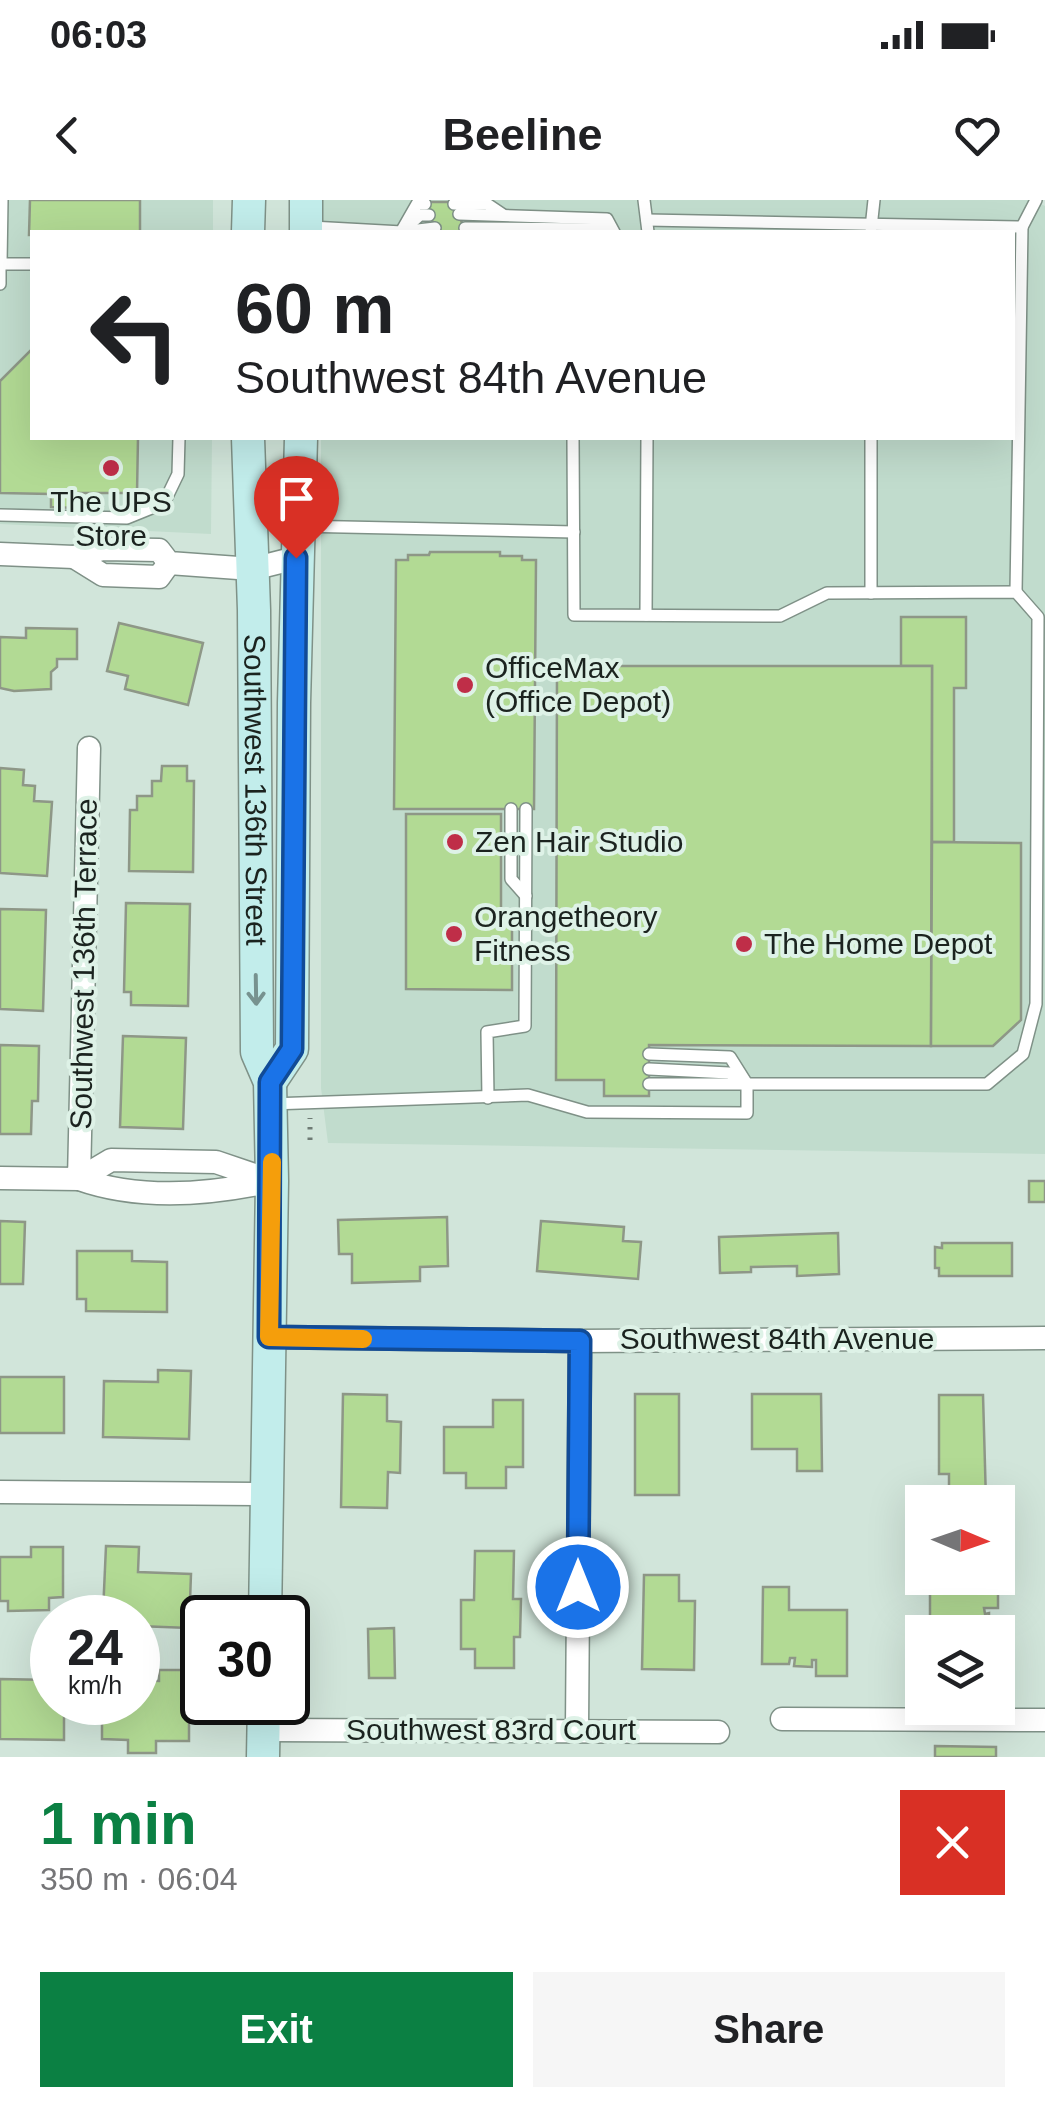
<!DOCTYPE html>
<meta charset="utf-8">
<style>
:root{--surface:#fff;--page:#f6f6f6;--text:#202124;--muted:#757577;--accent:#0b8043}
body{margin:0;font-family:Arial,sans-serif;background:var(--page);color:var(--text);height:100vh;display:flex;flex-direction:column;font-size:38px;white-space:nowrap}
*{box-sizing:border-box;margin:0}
p{font-size:32px;color:var(--muted)}
.icon{flex:none;width:55px;height:55px;fill:none;stroke:currentColor;stroke-width:2;stroke-linecap:round;stroke-linejoin:round}
.map{position:relative;height:1557px;overflow:hidden}
.side{display:flex;flex-direction:column;background:var(--surface);flex:1}
.side>*{flex:none}
.hud{position:absolute;left:30px;top:30px;width:985px;height:210px;border-radius:0px;box-shadow:0 10px 40px #0002;background:#fff;color:var(--text);overflow:hidden}
.needle{width:65px;rotate:92deg}
.controls{position:absolute;left:905px;top:1285px;display:grid;gap:20px}
.controls a{display:grid;place-items:center;width:110px;height:110px;border-radius:0px;background:var(--surface);box-shadow:0 10px 40px #0002;font-size:50px}
.speed{position:absolute;left:30px;top:1395px;display:flex;gap:20px;font-size:50px;font-weight:700;text-align:center}
.speed>*{display:grid;place-content:center;width:130px;height:130px;border-radius:50%;background:var(--surface);box-shadow:0 10px 40px #0002;line-height:1}
.speed small{font-size:25px;font-weight:400}
.speed .limit{border:5px solid #111;border-radius:15px;background:#fff;color:#111}
.pin{position:absolute;display:grid;place-items:center;width:85px;height:85px;color:#fff;margin:-102px -42px;border-radius:50% 50% 50% 0;rotate:-45deg;box-shadow:0 0 10px #0007}
.pin .icon{rotate:45deg}
.me{position:absolute;width:110px;margin:-55px;rotate:0deg;stroke-linejoin:round;filter:drop-shadow(0 0 8px #0008)}
.turn{display:flex;align-items:center;gap:35px;height:210px;padding:0 40px;font-size:45px}
.turn .icon{width:130px;height:130px;stroke-width:2.5}
.turn b{display:block;font-size:70px;line-height:85px}
.round{display:grid;place-items:center;flex:none;width:105px;height:105px;border-radius:0px;background:var(--page)}
.head{display:flex;align-items:center;justify-content:space-between;height:170px;padding:0 40px}
h1{font-size:60px;font-weight:600;line-height:75px;color:var(--accent)}
.cta{display:flex;gap:20px;margin-top:auto;padding:20px 40px}
.cta a{flex:1;height:115px;border-radius:0px;background:var(--accent);color:#fff;font-size:40px;font-weight:600;line-height:115px;text-align:center}
.cta a+a{background:var(--page);color:var(--text)}
.status{display:flex;justify-content:space-between;align-items:center;height:70px;padding:0 50px;background:var(--surface);direction:ltr}
.status svg{height:28px;fill:currentColor}
header{display:flex;justify-content:space-between;align-items:center;height:130px;padding:0 40px;background:var(--surface);font-size:45px;font-weight:600}
.map>svg:first-child{display:block}
.built{fill:#c1dccd}
.building{fill:#b2da94;stroke:#8e9787;stroke-width:2.5}
.lines{fill:none;stroke-linecap:round;stroke-linejoin:round}
.lane-casing{stroke:#7f9187;stroke-width:14}
.street-casing{stroke:#7f9187;stroke-width:25}
.secondary-casing{stroke:#7f9187;stroke-width:35}
.path{stroke:#6e7b74;stroke-width:5;stroke-dasharray:2.5 8;stroke-linecap:butt}
.lane{stroke:#fff;stroke-width:11}
.street{stroke:#fff;stroke-width:22}
.secondary{stroke:#c2edeb;stroke-width:32}
.oneway{stroke:#77928f}
.route-casing{stroke:#114b97;stroke-width:25}
.route{stroke:#1a73e8;stroke-width:18}
.slow{stroke:#f59e0b;stroke-width:18}
.poi-dot{fill:#bf2e48;stroke:#def2e7;stroke-width:4}
.labels{text-anchor:middle;stroke-width:8;stroke-linejoin:round;paint-order:stroke}
.poi-label{font-size:30px;fill:#1b231f;stroke:#def2e7;text-anchor:start}
.street-label{font-size:30px;fill:#1b231f;stroke:#def2e7}
</style>
<div class="status"><b>06:03</b><svg viewBox="0 0 49 12"><path d="M0 12V9h3v3zM5 12V6h3v6zM10 12V3h3v9zM15 12V0h3v12zM26 1h20v11H26zM47 4h2v5h-2z"/></svg></div>
<header><svg class="icon" aria-label="back" viewBox="0 0 24 24"><path d="M15 5l-7 7 7 7"/></svg>Beeline<svg class="icon" aria-label="heart" viewBox="0 0 24 24"><path d="M12 20l-8-8c-3-5 5-10 8-4 3-6 11-1 8 4z"/></svg></header>
<div class="map">
<svg width="1045" height="1557" viewBox="0 0 1045 1557">
<rect width="100%" height="100%" fill="#d1e5da"/>
<g class="built">
<path d="M0,0H213V32H32V238H212L211,334L0,324Z"/>
<path d="M323,0H1032L1045,6V954L328,943L321,888V238H1012V32H323Z"/>
</g>
<g class="building">
<path d="M30,0H140V32L29,35Z"/>
<path d="M424,2H453L466,32H437Z"/>
<path d="M32,149V238H138L137,293H75L76,308L51,307V294L0,293V181Z"/>
<path d="M430,352H500V356H522V360H536L534,609H394L396,360H408V355H429Z"/>
<path d="M901,417H966V488H954V642H932V466H901Z"/>
<path d="M119,423L203,443L188,505L125,489L128,476L107,471Z"/>
<path d="M26,428L77,429V459H57V467L51,472V489L14,491L0,488V437L26,438Z"/>
<path d="M557,466H932L931,846L649,845V896H604V880H556Z"/>
<path d="M162,566H187V581H194L193,672L129,671L130,610H137V596H152V581H161Z"/>
<path d="M0,568L24,570L23,585L35,586L34,601L52,602L47,676L0,673Z"/>
<path d="M406,614H501V710H512V790L406,789Z"/>
<path d="M932,642L1021,643V820L993,846H931Z"/>
<path d="M126,703L190,704L188,806L131,805V792H124Z"/>
<path d="M0,709L46,710L43,811L0,809Z"/>
<path d="M123,836L186,838L183,929L120,927Z"/>
<path d="M0,845L39,846L38,901H32L31,934H0Z"/>
<rect x="1029" y="981" width="16" height="21"/>
<path d="M447,1017L448,1066L420,1067V1081L352,1083V1054H339L338,1020Z"/>
<path d="M0,1021L25,1022L23,1084H0Z"/>
<path d="M541,1021L624,1027L623,1041L641,1042L638,1079L537,1071Z"/>
<path d="M838,1033L839,1074L797,1076V1066L751,1067V1072L720,1073L719,1037Z"/>
<path d="M942,1043H1012V1076H939V1068H935V1047L942,1048Z"/>
<path d="M77,1051H132V1061L167,1062V1112L86,1111V1099H77Z"/>
<path d="M158,1170L191,1171L189,1239L103,1237L104,1181L158,1182Z"/>
<rect x="0" y="1177" width="64" height="56"/>
<path d="M343,1194L387,1195V1221L401,1222L400,1273L388,1272L387,1308L341,1307Z"/>
<rect x="635" y="1194" width="44" height="101"/>
<path d="M752,1194H821L822,1271H797V1249H752Z"/>
<path d="M939,1195H983L986,1301H949V1274H939Z"/>
<path d="M493,1200H523V1267H506V1288H466V1273H444V1227H493Z"/>
<path d="M106,1346L139,1347L138,1372L191,1374L189,1428L138,1426V1418H128V1414L103,1413Z"/>
<path d="M31,1347H63V1397L49,1398V1410L8,1411V1401H0V1357H31Z"/>
<path d="M475,1351H514L513,1399H521L520,1437H514V1468H475V1449H461V1400H474Z"/>
<path d="M644,1375H679V1401H695L694,1470L642,1469Z"/>
<path d="M998,1377V1408H984L985,1414L989,1413V1432H923V1428H930V1378Z"/>
<path d="M763,1387H789V1410H847V1476H816V1460H812V1467L794,1466L795,1458H790L789,1464H762Z"/>
<path d="M394,1428L395,1478H369L368,1429Z"/>
<path d="M159,1470H191L190,1477H202V1497H189V1541H156V1553H128V1540L102,1539V1502H138V1480L159,1481Z"/>
<path d="M0,1479L52,1480V1502H64V1540L0,1539Z"/>
<path d="M935,1546L996,1547V1557H935Z"/>
</g>
<g class="lines">
<defs>
<g id="lane">
<path d="M2,0L1,64H32"/>
<path d="M644,0L648,32"/>
<path d="M454,4H487L502,14"/>
<path d="M459,14L607,19L614,32"/>
<path d="M647,20L1022,27L1016,392"/>
<path d="M408,26L420,15H429"/>
<path d="M311,27L402,32"/>
<path d="M1022,27L1036,0"/>
<path d="M465,28L604,29L610,32"/>
<path d="M871,28L874,0"/>
<path d="M401,32L417,4H425"/>
<path d="M401,32L435,28"/>
<path d="M0,64V84"/>
<path d="M871,238V393"/>
<path d="M256,297L267,305L275,318L297,326L574,332"/>
<path d="M0,315L127,318L164,303L178,274L179,238"/>
<path d="M646,415L647,238"/>
<path d="M511,609V679L526,696"/>
<path d="M649,854L730,857L747,884"/>
<path d="M649,869L729,873L744,882"/>
<path d="M649,884H747"/>
<path d="M488,898L487,832L525,826L526,609"/>
<path d="M271,904L528,895L587,912L747,913V884H987L1023,854L1036,804L1038,417L1016,392L827,393L780,416L574,415L573,238"/>
</g>
<g id="street">
<path d="M0,354L74,357L103,349L159,350L169,363L252,369L296,358"/>
<path d="M74,357L103,375L159,377L169,363"/>
<path d="M111,960L216,962L272,981C209,995 141,1001 79,979Z"/>
<path d="M0,978L79,979L89,548"/>
<path d="M269,1137L580,1141L1045,1138"/>
<path d="M0,1292L266,1294"/>
<path d="M782,1519L1045,1520"/>
<path d="M577,1529L580,1141"/>
<path d="M264,1530L718,1532"/>
</g>
<g id="secondary">
<path d="M306,0V32"/>
<path d="M248,32L249,0"/>
<path id="s1" d="M248,238L254,410L257,852L270,882L272,981L265,1418"/>
<path d="M270,882L292,849L294,503L301,238"/>
<path d="M263,1557L264,1502"/>
</g>
</defs>
<use href="#lane" class="lane-casing"/>
<use href="#street" class="street-casing"/>
<use href="#secondary" class="secondary-casing"/>
<path class="path" d="M310,940V918"/>
<use href="#lane" class="lane"/>
<use href="#street" class="street"/>
<use href="#secondary" class="secondary"/>
</g>
<defs><path id="oneway-shaft" d="M-6 0H5M1.5-3L5.5 0L1.5 3" fill="none" stroke-width="1.6" stroke-linecap="round" stroke-linejoin="round" transform="scale(2.5)"/></defs>
<use class="oneway" href="#oneway-shaft" transform="translate(256 790) rotate(89)"/>
<g class="lines">
<defs>
<path id="route" d="M296,358L292,849L270,882L269,1137L580,1141L578,1387"/>
</defs>
<use href="#route" class="route-casing"/>
<use href="#route" class="route"/>
<path class="slow" d="M272,962L269,1137L363,1139"/>
</g>
<g class="poi-dot">
<circle cx="111" cy="268" r="10"/>
<circle cx="465" cy="485" r="10"/>
<circle cx="455" cy="642" r="10"/>
<circle cx="454" cy="734" r="10"/>
<circle cx="744" cy="744" r="10"/>
</g>
<g class="labels">
<g class="poi-label">
<text x="111" y="312" text-anchor="middle">The UPS<tspan x="111" dy="34">Store</tspan></text>
<text x="485" y="478">OfficeMax<tspan x="485" dy="34">(Office Depot)</tspan></text>
<text x="475" y="652">Zen Hair Studio</text>
<text x="474" y="727">Orangetheory<tspan x="474" dy="34">Fitness</tspan></text>
<text x="764" y="754">The Home Depot</text>
</g>
<g class="street-label">
<text dy="10" stroke="none"><textPath href="#s1" startOffset="352">Southwest 136th Street</textPath></text>
<text transform="translate(84 764) rotate(-89)" y="10">Southwest 136th Terrace</text>
<text x="777" y="1149">Southwest 84th Avenue</text>
<text x="491" y="1540">Southwest 83rd Court</text>
</g>
</g>
</svg>
<div class="controls">
<a><svg class="needle" viewBox="-14 -14 28 28"><path d="M0-13l5 13h-10z" fill="#e53935"/><path d="M0 13l5-13h-10z" fill="#757577"/></svg></a>
<a><svg class="icon" aria-label="layers" viewBox="0 0 24 24"><path d="M12 4l9 5-9 5-9-5zM3 14l9 5 9-5"/></svg></a>
</div>
<div class="speed"><div>24<small>km/h</small></div><div class="limit">30</div></div>
<div class="pin" style="left:296px;top:358px;background:#d93025"><svg class="icon" aria-label="arrive" viewBox="0 0 24 24"><path d="M6 21V4h12l-3 4 3 4H6"/></svg></div>
<svg class="me" style="left:578px;top:1387px" viewBox="-20 -20 40 40"><circle r="17" fill="#1a73e8" stroke="#fff" stroke-width="3"/><path d="M0-11L8 9 0 5-8 9z" fill="#fff"/></svg>
<div class="hud">
<div class="turn"><svg class="icon" aria-label="left" viewBox="0 0 24 24"><path d="M17 20v-9H6M10 6l-5 5 5 5"/></svg><div><b>60 m</b>Southwest 84th Avenue</div></div>
</div>
</div>
<section class="side">
<div class="head"><div><h1>1 min</h1><p>350 m · 06:04</p></div><a class="round" style="background:#d93025;color:#fff"><svg class="icon" aria-label="close" viewBox="0 0 24 24"><path d="M6 6l12 12M18 6L6 18"/></svg></a></div>
<div class="cta"><a>Exit</a><a>Share</a></div>
</section>
